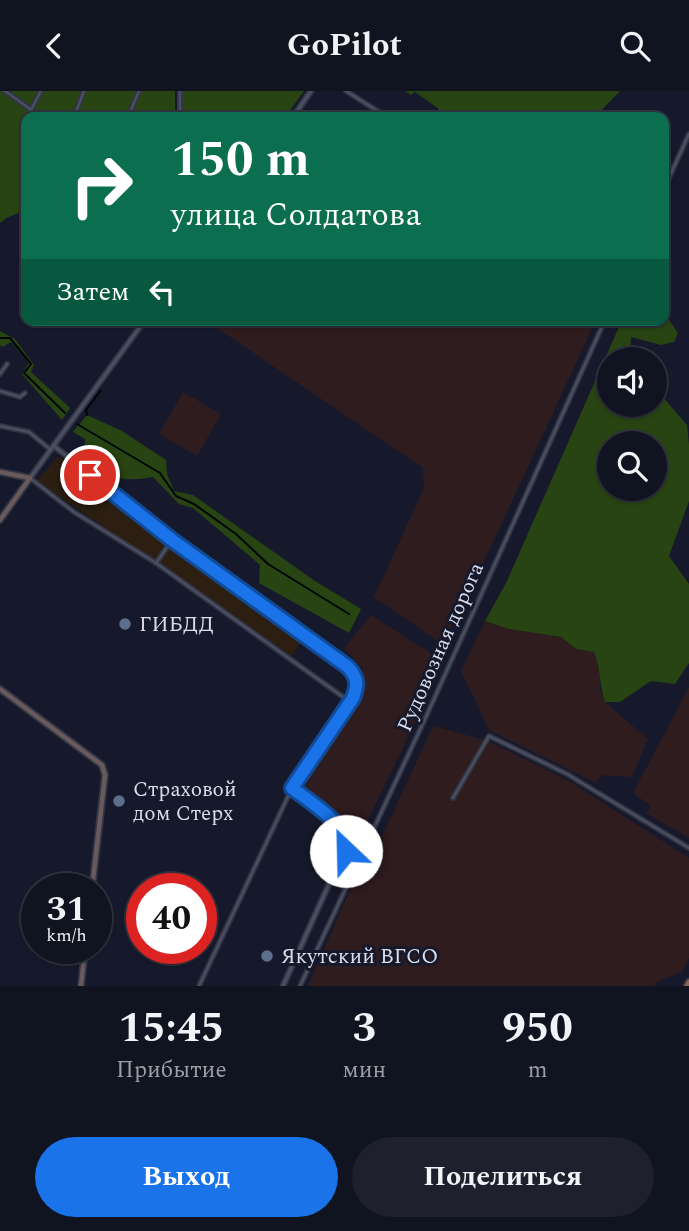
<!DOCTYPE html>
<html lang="ru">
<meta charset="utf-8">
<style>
:root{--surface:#101320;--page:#1e202d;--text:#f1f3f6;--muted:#9c9ea5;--line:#30323e;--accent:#1a73e8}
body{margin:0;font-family:Spectral,serif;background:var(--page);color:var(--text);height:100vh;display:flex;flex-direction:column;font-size:26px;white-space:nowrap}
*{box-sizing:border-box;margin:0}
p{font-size:23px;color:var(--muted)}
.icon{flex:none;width:38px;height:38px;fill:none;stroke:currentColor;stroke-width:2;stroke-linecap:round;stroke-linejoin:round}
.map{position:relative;height:895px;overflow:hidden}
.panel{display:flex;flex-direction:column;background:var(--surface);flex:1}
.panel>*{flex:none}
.guide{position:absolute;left:21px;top:21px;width:648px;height:214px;border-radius:14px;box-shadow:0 2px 5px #0004,0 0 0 2px var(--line);background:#0b6e4f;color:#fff;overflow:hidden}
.controls{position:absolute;left:597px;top:256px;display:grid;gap:14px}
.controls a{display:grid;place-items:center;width:70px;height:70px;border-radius:50%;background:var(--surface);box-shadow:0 2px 5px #0004,0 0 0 2px var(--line);font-size:35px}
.speed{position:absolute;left:21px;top:782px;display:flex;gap:14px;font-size:35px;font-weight:700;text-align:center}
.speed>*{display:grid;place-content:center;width:91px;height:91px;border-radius:50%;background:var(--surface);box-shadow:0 2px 5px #0004,0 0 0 2px var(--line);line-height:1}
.speed small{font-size:18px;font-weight:400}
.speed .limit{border:10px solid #d22;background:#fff;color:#111}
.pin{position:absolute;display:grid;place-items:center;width:60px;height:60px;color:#fff;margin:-30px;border:4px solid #fff;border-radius:50%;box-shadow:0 2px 7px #0007}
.me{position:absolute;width:77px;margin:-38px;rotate:336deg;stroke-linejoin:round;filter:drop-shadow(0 0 5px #0008)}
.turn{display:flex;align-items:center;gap:24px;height:147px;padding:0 35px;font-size:32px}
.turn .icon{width:91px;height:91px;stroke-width:2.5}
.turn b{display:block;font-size:49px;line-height:60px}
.then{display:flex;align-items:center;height:66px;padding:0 35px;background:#0003;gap:14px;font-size:26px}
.eta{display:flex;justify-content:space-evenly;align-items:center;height:119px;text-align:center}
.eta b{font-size:42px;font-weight:700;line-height:49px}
.cta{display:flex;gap:14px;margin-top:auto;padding:14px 35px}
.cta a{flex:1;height:80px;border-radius:42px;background:var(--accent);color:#fff;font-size:28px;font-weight:700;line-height:80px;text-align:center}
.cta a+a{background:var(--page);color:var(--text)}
header{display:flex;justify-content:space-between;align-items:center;height:91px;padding:0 35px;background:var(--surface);font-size:32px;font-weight:700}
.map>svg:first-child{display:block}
.commercial{fill:#2c1f12}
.industrial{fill:#2e1c1f}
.green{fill:#274412;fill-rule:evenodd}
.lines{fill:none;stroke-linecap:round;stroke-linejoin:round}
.stream{stroke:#000507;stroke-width:2}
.minor-casing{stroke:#333542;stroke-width:6}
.tertiary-casing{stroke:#333542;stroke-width:7}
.secondary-casing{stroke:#333542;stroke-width:8}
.primary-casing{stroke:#333542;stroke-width:9}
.minor{stroke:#494e62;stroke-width:2.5}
.tertiary{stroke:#494e62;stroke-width:3.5}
.secondary{stroke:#68595c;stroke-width:4.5}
.primary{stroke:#876455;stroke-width:5}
.route-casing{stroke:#114b97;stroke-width:18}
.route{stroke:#1a73e8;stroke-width:12}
.service-dot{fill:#5c6f8a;stroke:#16192b;stroke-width:2.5}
.labels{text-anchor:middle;stroke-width:6;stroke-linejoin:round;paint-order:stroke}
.poi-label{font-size:21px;fill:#dbdeea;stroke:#16192b;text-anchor:start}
.street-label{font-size:21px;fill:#dbdeea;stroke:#16192b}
</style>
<header><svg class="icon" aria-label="back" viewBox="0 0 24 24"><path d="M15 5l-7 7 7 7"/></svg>GoPilot<svg class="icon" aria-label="search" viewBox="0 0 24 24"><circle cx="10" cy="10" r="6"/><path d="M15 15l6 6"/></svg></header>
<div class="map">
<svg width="689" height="895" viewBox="0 0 689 895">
<rect width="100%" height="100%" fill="#16192b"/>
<path class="commercial" d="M58,365L303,548L292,565L37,390Z"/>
<g class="industrial">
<path d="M205,229H596L457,529L439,551L374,506L424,397L423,377Z"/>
<path d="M183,301L221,323L197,365L159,343Z"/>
<path d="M371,524L441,569L417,628L361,743L295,697L341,632L358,599L363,578L344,557Z"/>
<path d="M485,530L509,538L561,546L576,558L594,561L600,575V598L605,611L648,648L632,686L601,684L596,692L489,639L461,580Z"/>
<path d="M689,596V747L647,723L650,714L633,702Z"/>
<path d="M433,635L488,650L569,690L689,767V867L682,881L657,891L655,895H308L361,773L366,774L377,747L383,743Z"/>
</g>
<g class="green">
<path d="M0,0H175V26H26V119L6,127L0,132Z"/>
<path d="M182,0H304L285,26H182Z"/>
<path d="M405,0H620L595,26H434L439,18L415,1L411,4Z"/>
<path d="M663,220L678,242L674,251L661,254L631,246L630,268H609V313H654L655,297L687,334L689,354V410L669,465L689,493V572L675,593L651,590L620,611H605C599,594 601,577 594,561L576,558L561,546L509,538L485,530L507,490L622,229H663ZM609,352H654V397H609Z"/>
<path d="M0,240L15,248L34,274L31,281L70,317L62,329L22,283L29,272L11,251L3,256L0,254Z"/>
<path d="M87,324L122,340L166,369L167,383L174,400L193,404L315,490L361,518L349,542L259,492L260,474L193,417L179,413L153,386C119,392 112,386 85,368V348L73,341Z"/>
</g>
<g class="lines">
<g class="stream">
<path d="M0,247H10L31,273L24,282L65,322"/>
<path d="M87,324L86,319L101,299"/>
<path d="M77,333L160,382L176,405L194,413L236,443L268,473L349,523"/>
</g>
<defs>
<g id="minor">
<path d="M5,0L41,26"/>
<path d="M180,0V26"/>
<path d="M346,0L387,26"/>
<path d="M31,19L41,0"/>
<path d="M74,26L84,0"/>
<path d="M128,26L139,0"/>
<path d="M663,100L689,43"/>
<path d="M0,283L7,273"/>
<path d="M0,300L20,306L25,302"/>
<path d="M0,335L29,341L51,359"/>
<path d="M30,387L74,421L156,472L350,611"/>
<path d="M156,472L172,449"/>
<path d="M453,707L489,645L567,683L689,757"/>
<path d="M199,895L292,697"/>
<path d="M300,895L425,628L605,229"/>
</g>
<g id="tertiary">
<path d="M293,26L311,0"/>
<path d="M54,355L172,449L348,576C357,587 358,594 353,607L292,697L343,740L348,751L283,895"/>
<path d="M30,387L145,229"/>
</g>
<g id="secondary">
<path d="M0,381L30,387L0,429"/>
<path d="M0,598L102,674L105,684L92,798"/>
<path d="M81,895L85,858"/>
</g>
<path id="primary" d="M687,895L689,891"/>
</defs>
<use href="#minor" class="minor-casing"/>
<use href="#tertiary" class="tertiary-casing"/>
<use href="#secondary" class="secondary-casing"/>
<use href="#primary" class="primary-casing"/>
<use href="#minor" class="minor"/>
<use href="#tertiary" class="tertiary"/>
<use href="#secondary" class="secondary"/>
<use href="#primary" class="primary"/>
</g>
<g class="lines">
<defs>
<path id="route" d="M90,384L172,449L348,576C358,587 358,594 353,607L292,697C310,711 351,735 346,760"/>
</defs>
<use href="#route" class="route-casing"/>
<use href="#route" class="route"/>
</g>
<g class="service-dot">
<circle cx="125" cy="533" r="7"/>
<circle cx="119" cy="710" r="7"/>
<circle cx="267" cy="865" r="7"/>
</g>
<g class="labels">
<g class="poi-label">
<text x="139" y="540">ГИБДД</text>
<text x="133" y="705">Страховой<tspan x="133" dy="24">дом Стерх</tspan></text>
<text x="281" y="872">Якутский ВГСО</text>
</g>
<g class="street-label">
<text transform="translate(440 556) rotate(-66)" y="7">Рудовозная дорога</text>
</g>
</g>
</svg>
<div class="controls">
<a><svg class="icon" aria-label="sound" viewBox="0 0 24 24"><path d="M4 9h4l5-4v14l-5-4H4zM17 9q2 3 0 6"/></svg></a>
<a><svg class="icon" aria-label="search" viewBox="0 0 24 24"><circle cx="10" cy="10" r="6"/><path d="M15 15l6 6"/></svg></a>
</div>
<div class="speed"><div>31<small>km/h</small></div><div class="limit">40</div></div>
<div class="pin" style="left:90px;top:384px;background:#d93025"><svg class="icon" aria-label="arrive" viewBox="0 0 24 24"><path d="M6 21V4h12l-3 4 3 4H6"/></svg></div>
<svg class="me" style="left:346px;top:760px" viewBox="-20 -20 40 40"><circle r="19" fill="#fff"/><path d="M0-13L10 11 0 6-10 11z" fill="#1a73e8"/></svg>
<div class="guide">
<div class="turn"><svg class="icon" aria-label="right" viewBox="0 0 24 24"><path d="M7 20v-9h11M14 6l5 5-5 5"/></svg><div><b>150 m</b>улица Солдатова</div></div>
<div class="then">Затем<svg class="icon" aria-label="left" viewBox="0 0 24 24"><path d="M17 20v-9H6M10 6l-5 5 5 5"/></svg></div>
</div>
</div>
<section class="panel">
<div class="eta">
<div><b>15:45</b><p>Прибытие</p></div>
<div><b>3</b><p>мин</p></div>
<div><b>950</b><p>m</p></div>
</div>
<div class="cta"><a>Выход</a><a>Поделиться</a></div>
</section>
